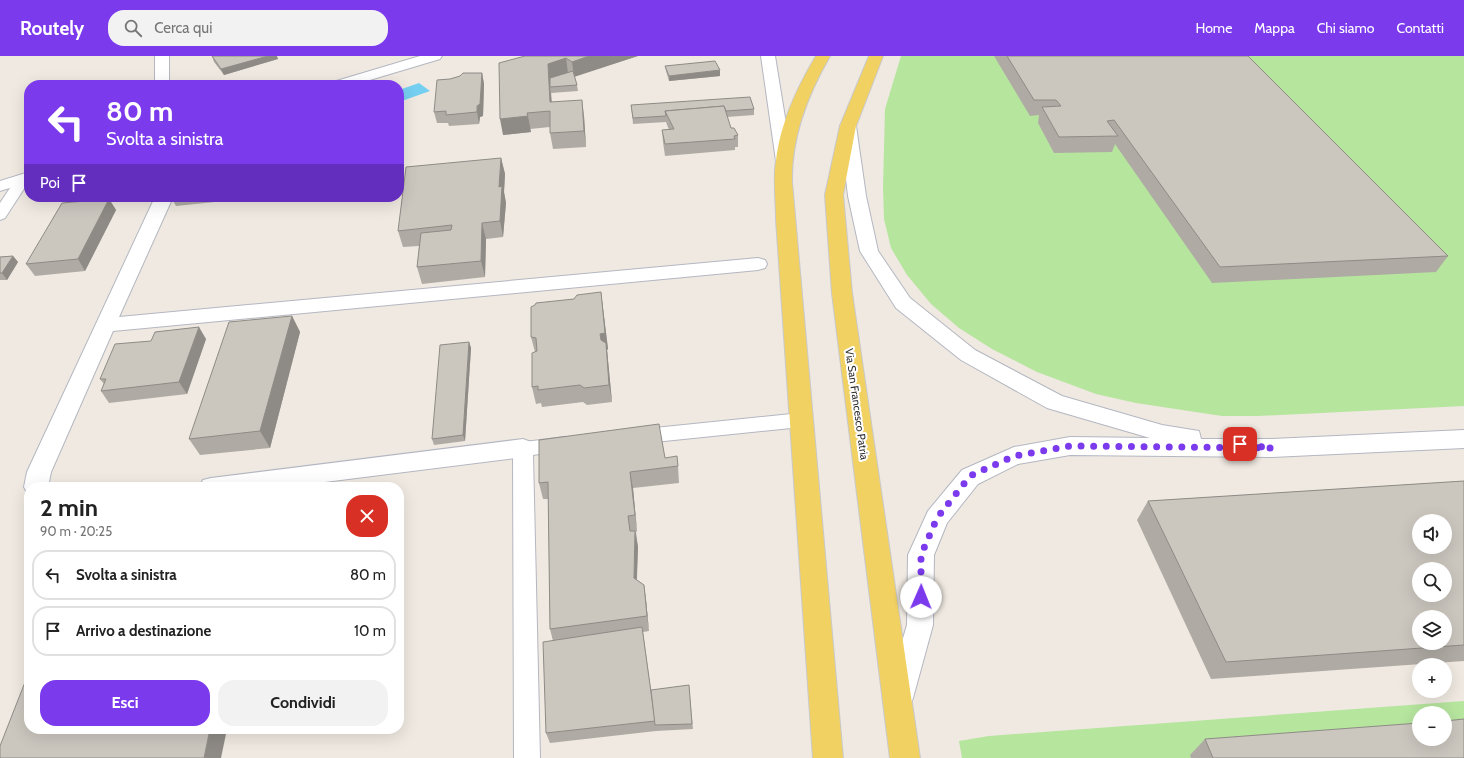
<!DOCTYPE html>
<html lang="it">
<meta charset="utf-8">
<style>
:root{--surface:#fff;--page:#f2f2f2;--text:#222;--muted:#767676;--line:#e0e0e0;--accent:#7c3aed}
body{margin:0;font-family:Cabin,sans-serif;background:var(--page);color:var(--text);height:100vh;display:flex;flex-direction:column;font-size:15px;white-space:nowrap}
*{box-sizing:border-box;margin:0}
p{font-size:13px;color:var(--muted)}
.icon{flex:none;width:22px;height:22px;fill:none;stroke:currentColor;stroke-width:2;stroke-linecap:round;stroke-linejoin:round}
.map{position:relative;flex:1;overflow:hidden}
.panel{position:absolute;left:24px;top:426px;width:380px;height:252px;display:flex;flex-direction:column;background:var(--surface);border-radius:16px;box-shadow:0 4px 16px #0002}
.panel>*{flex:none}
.top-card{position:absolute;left:24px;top:24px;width:380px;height:122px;border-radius:16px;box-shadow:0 4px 16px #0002;background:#7c3aed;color:#fff;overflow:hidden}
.buttons{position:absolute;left:1412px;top:458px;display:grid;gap:8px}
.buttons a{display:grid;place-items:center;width:40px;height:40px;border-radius:50%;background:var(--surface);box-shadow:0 4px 16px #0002;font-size:20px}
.pin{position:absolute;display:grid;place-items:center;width:34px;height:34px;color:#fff;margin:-17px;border-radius:8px;box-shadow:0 2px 6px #0006}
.me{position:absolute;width:44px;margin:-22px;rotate:1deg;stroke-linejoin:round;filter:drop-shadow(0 0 3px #0008)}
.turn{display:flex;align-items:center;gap:14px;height:84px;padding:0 16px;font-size:18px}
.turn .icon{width:52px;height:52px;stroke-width:2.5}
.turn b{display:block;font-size:28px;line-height:34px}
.then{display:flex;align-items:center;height:38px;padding:0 16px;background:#0003;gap:8px;font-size:15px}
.round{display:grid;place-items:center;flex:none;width:42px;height:42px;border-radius:16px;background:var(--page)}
.summary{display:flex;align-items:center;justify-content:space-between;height:68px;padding:0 16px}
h1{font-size:24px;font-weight:700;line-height:30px}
.cta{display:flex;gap:8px;margin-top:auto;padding:8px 16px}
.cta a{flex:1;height:46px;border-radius:16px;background:var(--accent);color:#fff;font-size:16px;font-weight:700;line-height:46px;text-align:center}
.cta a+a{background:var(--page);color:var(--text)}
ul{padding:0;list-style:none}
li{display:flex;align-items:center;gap:12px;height:50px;margin:0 8px 6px;padding:0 8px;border:2px solid var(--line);border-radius:16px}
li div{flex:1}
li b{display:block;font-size:15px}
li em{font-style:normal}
header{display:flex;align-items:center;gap:24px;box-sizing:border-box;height:56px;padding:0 20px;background:var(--accent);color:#fff}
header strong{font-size:19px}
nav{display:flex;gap:22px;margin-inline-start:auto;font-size:14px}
.search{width:280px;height:36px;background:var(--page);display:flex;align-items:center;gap:10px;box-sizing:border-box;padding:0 14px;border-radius:16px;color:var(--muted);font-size:15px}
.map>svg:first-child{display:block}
.green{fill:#b6e59e;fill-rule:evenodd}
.water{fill:#75cff0}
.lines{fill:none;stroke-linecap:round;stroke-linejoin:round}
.lane-casing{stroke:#b4b7c1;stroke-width:2}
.street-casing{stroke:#b4b7c1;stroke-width:2}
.secondary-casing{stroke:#b4b7c1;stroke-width:2}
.primary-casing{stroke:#c9c9c9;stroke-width:2}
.lane{fill:#fff;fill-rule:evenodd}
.street{fill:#fff;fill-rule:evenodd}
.secondary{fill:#fff;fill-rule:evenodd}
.primary{fill:#f2d163;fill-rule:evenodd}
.wall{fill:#afaba4}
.shaded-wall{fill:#8e8b86}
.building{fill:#cbc7bf;stroke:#8e8b86;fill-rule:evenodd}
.route{stroke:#7c3aed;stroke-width:7;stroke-dasharray:0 12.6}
.labels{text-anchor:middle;stroke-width:4;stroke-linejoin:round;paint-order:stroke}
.street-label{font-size:11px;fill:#2e2e2e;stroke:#fff}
</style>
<header>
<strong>Routely</strong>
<div class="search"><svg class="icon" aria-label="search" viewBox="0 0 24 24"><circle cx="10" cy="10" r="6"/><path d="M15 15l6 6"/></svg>Cerca qui</div>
<nav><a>Home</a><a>Mappa</a><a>Chi siamo</a><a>Contatti</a></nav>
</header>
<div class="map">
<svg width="1464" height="702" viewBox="0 0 1464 702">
<rect width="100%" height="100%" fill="#efe9e1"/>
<g class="green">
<path d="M901,0H1464V350L1258,360H1222L1136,347L1096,338L1037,316L992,293L959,272L931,248L907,219L891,192L884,163L883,131L885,53Z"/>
<path d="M1464,645V702H962L959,685L989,680ZM1419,657H1445V683H1419Z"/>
</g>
<path class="water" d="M419,27L430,35L399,46V34Z"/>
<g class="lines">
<defs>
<g id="lane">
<path d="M23,119L28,120L29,125L5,162L0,164V147L18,120Z"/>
<path d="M801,357L808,359L811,364L808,369L801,371L635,388L628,386L625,381L628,376L635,374Z"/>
<path d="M565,381L572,383L575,388L572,393L533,399L540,702H514L513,392L516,387Z"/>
</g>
<g id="street">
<rect x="155" y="0" width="14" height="29"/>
<path d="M848,65L854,67L856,70L866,140L878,195L910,242L975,294L1062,340L1162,369L1199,375L1201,383H1272L1464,374V392L1272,401L1070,399L1018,408L978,428L947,467L934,499L933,569L913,642L909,652L899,656L889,652L885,642L907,569L908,499L928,455L962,414L1014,391L1070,381L1150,382L1047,352L961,304L896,252L860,195L848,140L840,70L842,67Z"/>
<path d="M155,141H173L119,261L758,202L765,204L767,208L765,212L758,214L113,275L51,416L48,431H29V438H28L24,431L27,416Z"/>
<path d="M523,383L531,386L534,392L531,398L523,401L285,431H199L203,424L211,422Z"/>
</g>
<g id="secondary">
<path d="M420,0H442L440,3L353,29H331L333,26Z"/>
<path d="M761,0H775L792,105L790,108L784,110L778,108L776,105Z"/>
<path d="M29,116V126L0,135V125Z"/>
</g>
<g id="primary">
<path d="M816,0H830C808,38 791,81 792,126L843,702H813L776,163C776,144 773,124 776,105C780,68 797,32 816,0Z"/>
<path d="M869,0H883L856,70L843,139L852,237L920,702H890L832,237L825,139L840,70Z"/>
</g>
</defs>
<use href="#lane" class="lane-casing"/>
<use href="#street" class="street-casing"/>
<use href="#secondary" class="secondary-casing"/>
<use href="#primary" class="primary-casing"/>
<use href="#lane" class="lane"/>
<use href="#street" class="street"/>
<use href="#secondary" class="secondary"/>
<use href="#primary" class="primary"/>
</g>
<g class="wall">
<path d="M212,0L278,3L224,19L214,6Z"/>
<path d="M525,0H638L574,20L577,29L578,35L551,37V35L552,46L584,60L586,91L553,93L550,77V71L530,73L531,76L503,79Z"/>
<path d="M994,0H1248L1448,200L1436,216L1212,227L1115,88L1112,96L1054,97L1038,67L1039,59L1030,60Z"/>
<path d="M665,10L720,20L669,25L666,15Z"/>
<path d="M482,17L484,28L483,60L480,61L479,68L449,70L448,67H437L434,56L450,23Z"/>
<path d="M631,49L754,53V59L727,61L731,72L738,79V91H735V94L665,100L663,86L662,74H669L666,66L633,68Z"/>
<path d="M501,102L505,118L504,136L506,147L503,181L486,183L485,221L422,228L417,211L419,190L403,191L398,175Z"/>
<path d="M171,141H264L176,150Z"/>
<path d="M109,143L116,154L85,215L35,220L26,208Z"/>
<path d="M13,200L18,206L7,224H0V201Z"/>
<path d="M601,236L608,293L607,294L612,346L587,349L583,346L542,351L541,347L536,348L532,331L535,296L531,281L574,243Z"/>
<path d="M292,260L300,276L270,392L200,399L189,383Z"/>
<path d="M206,283L187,338L109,347L101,335L104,328L100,323Z"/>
<path d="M469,286L471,292L465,385L434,389L432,383Z"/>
<path d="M665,402L678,410L679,427L633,432L637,475L636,476L638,491L637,524L644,529L646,544L649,575L643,576L655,665L689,629L693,673L656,675L550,687L546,677L553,585L550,573L548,443H543L539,427Z"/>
<path d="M1464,425V605L1211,623L1137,464L1148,445Z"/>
<path d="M1205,683L1464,702H1191L1190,699Z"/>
</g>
<g class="shaded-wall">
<path d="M268,0H277L278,3L224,19L221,13Z"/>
<path d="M589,0H638L574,21L572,6Z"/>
<path d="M566,2L568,17L550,31L553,62L550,46L548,8Z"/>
<path d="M720,14V20L669,25V20Z"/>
<path d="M482,17L484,28L483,60L480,61L479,68L477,56Z"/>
<path d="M582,44L584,60L586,91L584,75Z"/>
<path d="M528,60L531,76L503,79L500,63Z"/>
<path d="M399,66L403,77L399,104Z"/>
<path d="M501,102L505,118L504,136L506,147L503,181L500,165L499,131Z"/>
<path d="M109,143L116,154L85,215L78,203Z"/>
<path d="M482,167L486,183L485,221L481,205Z"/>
<path d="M13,200L18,206L7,224L2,217Z"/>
<path d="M601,236L608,293L607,294L612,346L609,329L601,284L600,278Z"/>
<path d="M292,260L300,276L270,392L260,375Z"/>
<path d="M199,271L206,283L187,338L179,326Z"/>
<path d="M469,286L471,292L465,385L463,379Z"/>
<path d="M630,416L633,432L637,475L635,459Z"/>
<path d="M635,475L638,491L636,538L634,522Z"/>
<path d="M644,529L646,544L649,575L647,560Z"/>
<path d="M210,673H227L221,702H204Z"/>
</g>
<g class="building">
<path d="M212,0H268L221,13Z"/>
<path d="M525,0H589L572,6L566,2L548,8L550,46L582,44L584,75L550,77V55L527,57L528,60L500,63L499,7Z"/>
<path d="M1007,0H1248L1448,200L1220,211L1114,64L1107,65L1118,80L1059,81L1042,51L1061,50L1056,44H1034Z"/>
<path d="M715,5L720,14L669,20L665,10Z"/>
<path d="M573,15L577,29L550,31V22Z"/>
<path d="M463,17H482L480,48L477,50V56L446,59V55L434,56L437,24L450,23L460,20Z"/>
<path d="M750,41L754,53L726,55L724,50L665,55L666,60L633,62L631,49Z"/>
<path d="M724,50L731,72H734L738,79L734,80L735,83L665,88L662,74L674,73L665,55Z"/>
<path d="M501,102L499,131L502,130L500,165L482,167L481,205L417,211L421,177L451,174L452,169L398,175L406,111Z"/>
<path d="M109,143L78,203L26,208L62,147Z"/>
<path d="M13,200L2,217H0V201Z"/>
<path d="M601,236L605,277L600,278L601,284L606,287L609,329L584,332L580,329L538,334V330L532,331V297L537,295L536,282L531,281V251L535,249L536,247L574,243L577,239Z"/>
<path d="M292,260L260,375L189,383L229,266Z"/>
<path d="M199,271L179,326L101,335L106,323H100L115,288L151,285L155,276Z"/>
<path d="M469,286L463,379L432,383L440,289Z"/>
<path d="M659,368L665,402L677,400L678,410L630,416L635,459L628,460L630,475H635L634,522L644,529L647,560L550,573L548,426L539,427V384Z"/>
<path d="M1464,425V589L1226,606L1148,445ZM1419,465H1445V491H1419ZM1419,513H1445V539H1419ZM1419,561H1445V587H1419Z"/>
<path d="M642,571L655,665L546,677L543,586Z"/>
<path d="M29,616V673H210L204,702H0V690Z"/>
<path d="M689,629L692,668L655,669L651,634Z"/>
<path d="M1464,663V702H1213L1205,683L1419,667V683H1445V665Z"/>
</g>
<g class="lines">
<path class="route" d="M921,541V499L937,462L970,420L1014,400L1070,390L1272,392L1240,388"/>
</g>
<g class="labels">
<g class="street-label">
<text transform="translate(857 348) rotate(82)" y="4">Via San Francesco Patria</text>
</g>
</g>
</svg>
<div class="buttons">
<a><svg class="icon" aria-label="sound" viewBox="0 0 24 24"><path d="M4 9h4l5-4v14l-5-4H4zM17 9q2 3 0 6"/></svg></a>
<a><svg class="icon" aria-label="search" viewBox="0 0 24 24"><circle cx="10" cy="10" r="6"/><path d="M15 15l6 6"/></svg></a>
<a><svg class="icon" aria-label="layers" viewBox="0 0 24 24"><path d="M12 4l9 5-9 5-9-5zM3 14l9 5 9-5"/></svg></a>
<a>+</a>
<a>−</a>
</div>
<div class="pin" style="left:1240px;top:388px;background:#d93025"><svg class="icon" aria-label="arrive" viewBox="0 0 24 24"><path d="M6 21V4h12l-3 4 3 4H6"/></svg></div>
<svg class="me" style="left:921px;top:541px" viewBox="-20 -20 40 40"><circle r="19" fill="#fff"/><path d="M0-13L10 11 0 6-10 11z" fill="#7c3aed"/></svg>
<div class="top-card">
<div class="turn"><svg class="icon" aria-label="left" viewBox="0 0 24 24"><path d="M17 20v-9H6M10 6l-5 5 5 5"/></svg><div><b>80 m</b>Svolta a sinistra</div></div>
<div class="then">Poi<svg class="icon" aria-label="arrive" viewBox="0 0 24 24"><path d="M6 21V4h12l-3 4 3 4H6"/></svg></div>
</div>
<section class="panel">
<div class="summary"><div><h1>2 min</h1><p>90 m · 20:25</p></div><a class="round" style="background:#d93025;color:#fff"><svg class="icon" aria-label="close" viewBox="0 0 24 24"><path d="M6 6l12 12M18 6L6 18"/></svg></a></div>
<ul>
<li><svg class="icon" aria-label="left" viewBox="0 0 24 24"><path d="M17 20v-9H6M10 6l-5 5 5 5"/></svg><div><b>Svolta a sinistra</b></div><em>80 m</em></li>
<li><svg class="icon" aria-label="arrive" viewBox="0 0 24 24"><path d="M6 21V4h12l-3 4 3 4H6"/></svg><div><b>Arrivo a destinazione</b></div><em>10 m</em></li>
</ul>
<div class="cta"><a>Esci</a><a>Condividi</a></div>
</section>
</div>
